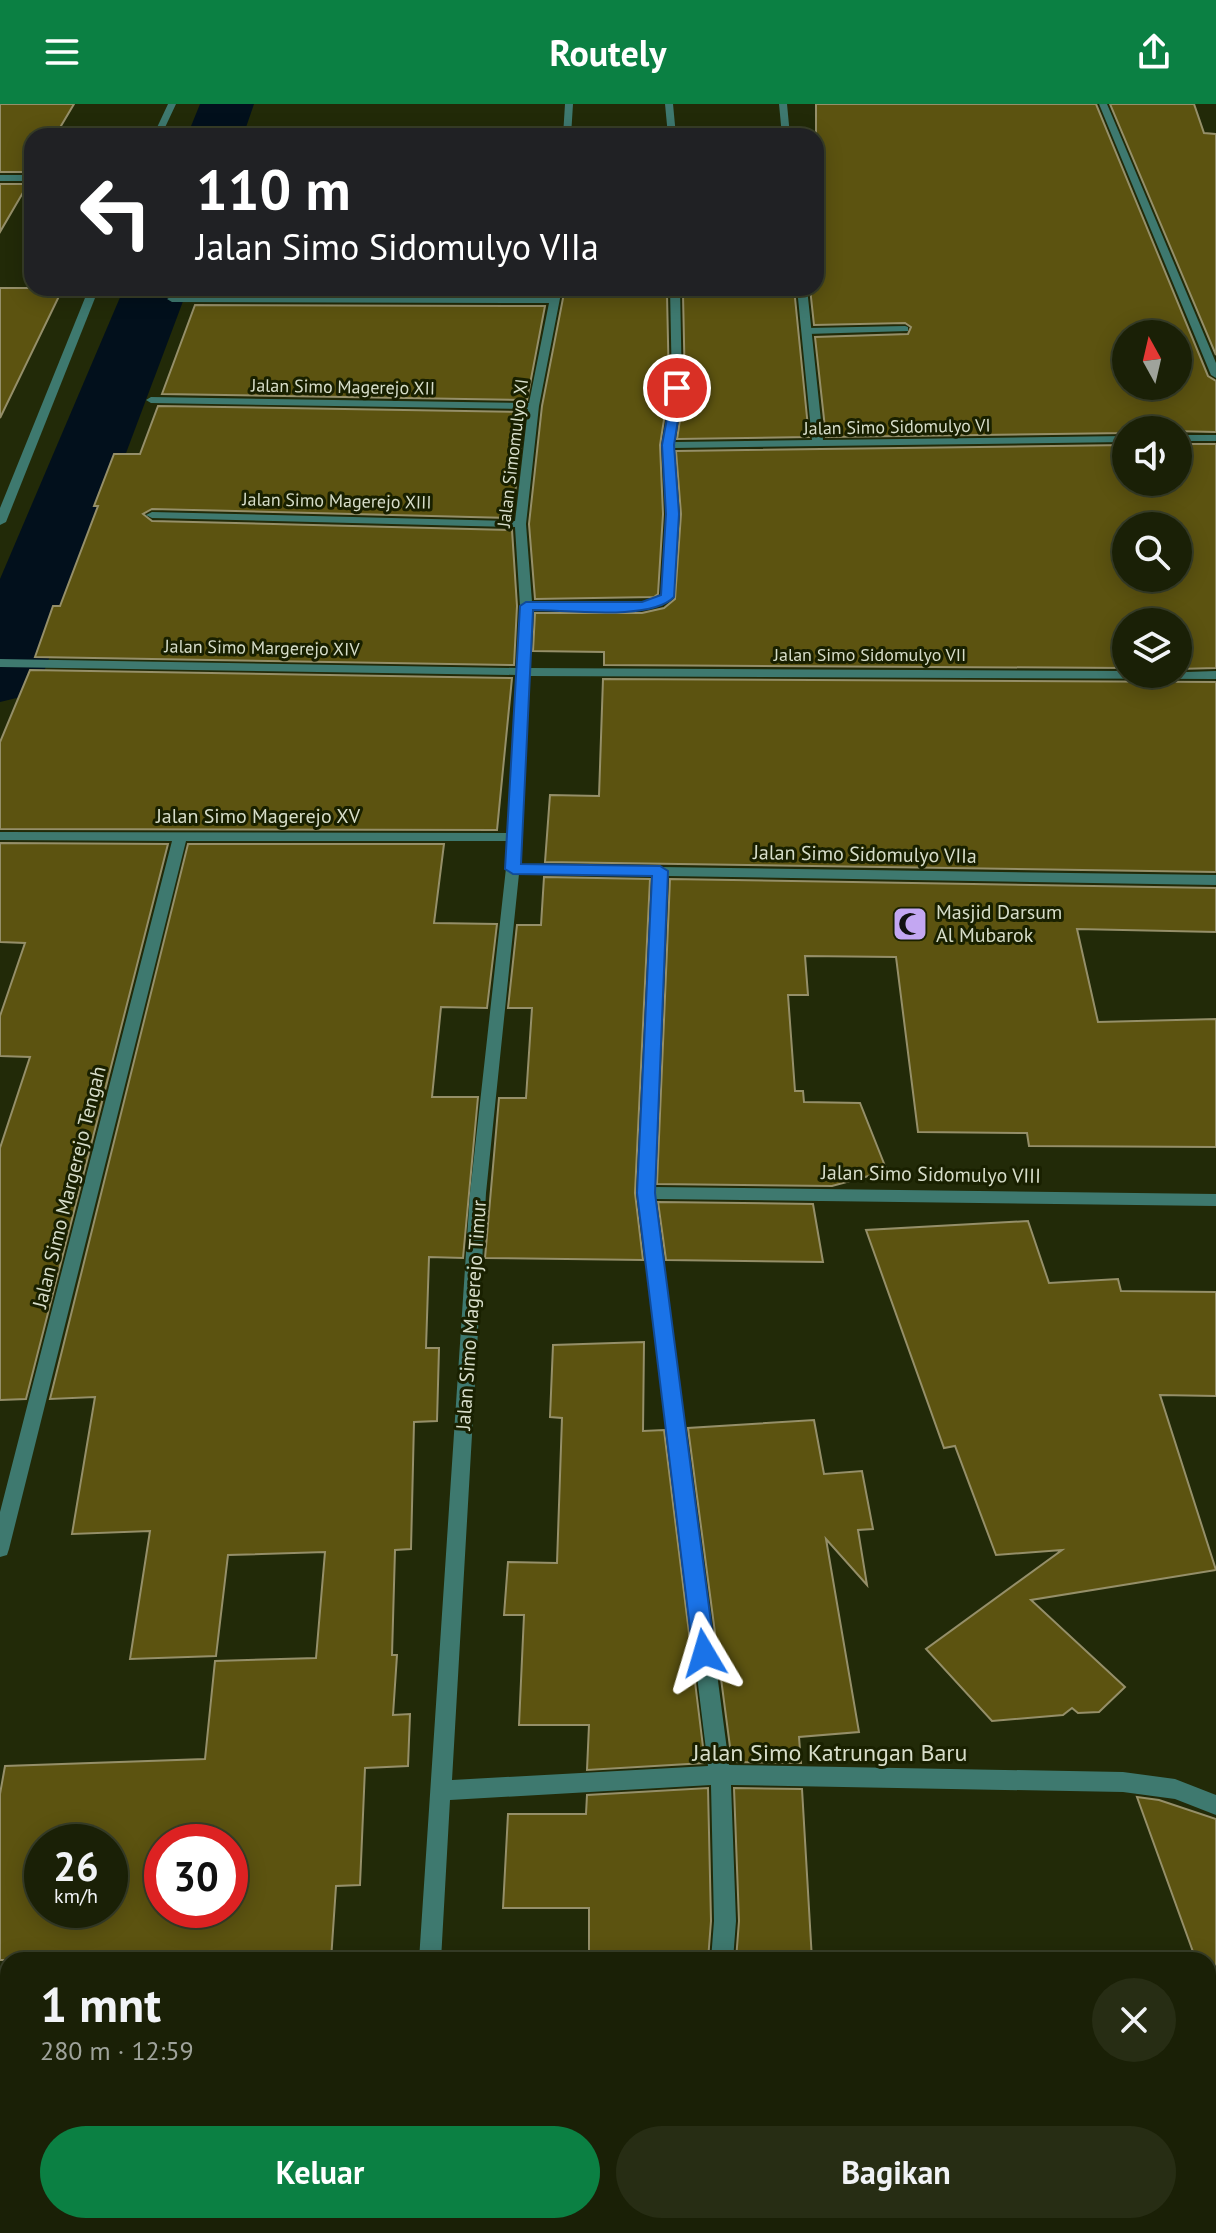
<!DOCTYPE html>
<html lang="id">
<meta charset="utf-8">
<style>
:root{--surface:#1a2006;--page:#272d14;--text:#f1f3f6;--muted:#9fa39b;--line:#383e28;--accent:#0b8043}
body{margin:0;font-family:"PT Sans",sans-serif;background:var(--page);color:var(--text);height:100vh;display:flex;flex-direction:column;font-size:30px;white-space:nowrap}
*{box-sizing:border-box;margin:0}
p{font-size:26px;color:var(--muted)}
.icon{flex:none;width:44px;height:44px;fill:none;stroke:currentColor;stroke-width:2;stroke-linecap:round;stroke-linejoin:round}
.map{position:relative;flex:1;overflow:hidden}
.drawer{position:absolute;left:0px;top:1848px;width:1216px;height:282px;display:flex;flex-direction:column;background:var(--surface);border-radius:24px 24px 0 0;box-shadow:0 4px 20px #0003,0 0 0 2px var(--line)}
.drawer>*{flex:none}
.guide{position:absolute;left:24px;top:24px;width:800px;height:168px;border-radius:24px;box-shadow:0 4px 20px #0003,0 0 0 2px var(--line);background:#202124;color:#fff;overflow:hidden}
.needle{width:52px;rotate:352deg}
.buttons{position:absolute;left:1112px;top:216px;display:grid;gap:16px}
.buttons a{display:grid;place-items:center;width:80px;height:80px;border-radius:50%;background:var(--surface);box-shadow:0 4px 20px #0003,0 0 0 2px var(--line);font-size:40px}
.speed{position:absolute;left:24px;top:1720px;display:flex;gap:16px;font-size:40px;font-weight:700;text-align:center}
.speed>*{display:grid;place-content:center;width:104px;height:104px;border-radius:50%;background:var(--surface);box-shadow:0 4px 20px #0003,0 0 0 2px var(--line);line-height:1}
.speed small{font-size:20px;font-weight:400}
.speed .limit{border:12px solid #d22;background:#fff;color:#111}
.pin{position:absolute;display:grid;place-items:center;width:68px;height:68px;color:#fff;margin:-34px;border:4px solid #fff;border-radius:50%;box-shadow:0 2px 8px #0007}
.me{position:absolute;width:88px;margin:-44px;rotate:353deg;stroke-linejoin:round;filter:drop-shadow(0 0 6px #0008)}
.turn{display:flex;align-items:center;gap:28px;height:168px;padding:0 40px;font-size:36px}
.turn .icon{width:104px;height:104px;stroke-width:2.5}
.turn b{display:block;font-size:56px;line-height:68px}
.round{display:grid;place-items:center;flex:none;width:84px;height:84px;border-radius:42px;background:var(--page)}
.overview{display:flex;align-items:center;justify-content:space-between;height:136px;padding:0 40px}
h1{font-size:48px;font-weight:700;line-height:60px}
.button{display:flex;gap:16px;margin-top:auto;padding:16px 40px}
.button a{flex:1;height:92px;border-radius:48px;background:var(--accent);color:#fff;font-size:32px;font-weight:700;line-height:92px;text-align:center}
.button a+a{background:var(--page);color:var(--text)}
header{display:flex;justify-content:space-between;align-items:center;height:104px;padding:0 40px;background:var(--accent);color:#fff;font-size:36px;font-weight:700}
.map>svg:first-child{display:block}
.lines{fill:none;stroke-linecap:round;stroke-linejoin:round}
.river{fill:#02101c;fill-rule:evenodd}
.building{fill:#5c5310;stroke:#958f69;stroke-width:2;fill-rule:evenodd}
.service{fill:#3e796f;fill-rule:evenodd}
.minor{fill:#3e796f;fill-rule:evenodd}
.route{fill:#1a73e8;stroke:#114b97;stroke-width:2}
.labels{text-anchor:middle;stroke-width:6;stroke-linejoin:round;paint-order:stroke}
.far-street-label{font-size:18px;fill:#d7ddc9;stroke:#192000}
.street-label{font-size:20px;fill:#d7ddc9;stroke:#192000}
.poi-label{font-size:20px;fill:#d7ddc9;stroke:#192000;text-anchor:start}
.near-street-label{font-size:24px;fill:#d7ddc9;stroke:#192000}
</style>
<header><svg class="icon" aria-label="menu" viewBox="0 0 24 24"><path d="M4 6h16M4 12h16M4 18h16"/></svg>Routely<svg class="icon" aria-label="share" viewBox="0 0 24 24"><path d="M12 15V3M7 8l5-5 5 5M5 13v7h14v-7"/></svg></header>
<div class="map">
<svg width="1216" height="2129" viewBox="0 0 1216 2129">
<rect width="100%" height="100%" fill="#222a08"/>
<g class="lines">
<g class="river">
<path d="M200,0H254L243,32H187Z"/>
<path d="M124,184H188L42,573L29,591L0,598V475Z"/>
</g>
</g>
<g class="building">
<path d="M0,0H74L55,32H32V68H0Z"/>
<path d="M816,0H1096L1208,272L1216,277V328L1126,326V329L826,333L815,233L908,230L911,223L905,219L814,221L810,184H816ZM1126,230H1178V282H1126Z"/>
<path d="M1110,0H1194L1204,29L1216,30V251Z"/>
<path d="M0,80H28L0,128Z"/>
<path d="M0,184H63L0,314Z"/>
<path d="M262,184H534V188H548L260,189Z"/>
<path d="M695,184H794L809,333L677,335L685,284L683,190H693Z"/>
<path d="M564,189L667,190L669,284L660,341L663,410L658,490L654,493L535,495L529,420L542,302Z"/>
<path d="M195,201L545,202L527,296L162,290Z"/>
<path d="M158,302L525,308L512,414L152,405L143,410L152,417L512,426L517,502L514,561L35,553L53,502H60L98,402H94L114,350H140Z"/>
<path d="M1178,340H1216V564L1178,565V518H1126V564L604,561V548L533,547L535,509H642L664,504L675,495L681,410L676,347L1126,341V378H1178ZM1126,422H1178V474H1126Z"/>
<path d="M30,566L512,574L497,726L0,725V638Z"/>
<path d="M603,575L1216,578V768L545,758L550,691L599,692Z"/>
<path d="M0,739L168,740L26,1295L0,1296V1044L30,953L0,952V912L25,839L0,838Z"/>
<path d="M188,740H444L434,819L497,820L487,904L441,903L432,993H478L463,1154L429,1153L426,1244H439L437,1317L414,1318L411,1445L395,1446L392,1551H397L393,1611L410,1610L408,1662L365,1664L360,1781L336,1782L331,1856H0V1690L5,1662L205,1655L215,1557L316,1554L325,1448L228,1451L216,1552L130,1555L150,1427L72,1430L95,1293L50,1295ZM42,1738H110V1806H42ZM162,1738H230V1806H162Z"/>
<path d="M544,773L650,775L635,1089L643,1156L485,1154L499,994H526L532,904H508L517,821H541Z"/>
<path d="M670,775L1216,784V828L1077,825L1098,918L1216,915V1043L1029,1042L1027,1029L918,1028L896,853L805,852L808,891H788L795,987H803L804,998L860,999L887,1067L832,1082L657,1080Z"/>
<path d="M658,1098L813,1100L823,1158L666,1156Z"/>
<path d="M1028,1117L1049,1179L1118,1175L1121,1187L1216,1188V1292L1160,1291L1216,1466L1031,1496L1125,1583L1099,1608L1078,1609L1072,1604L1063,1611L992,1617L926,1545L1062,1446L996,1451L955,1342L944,1344L866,1126Z"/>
<path d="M644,1238L643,1327L664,1326L705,1659L587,1666L589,1621H519L524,1511H504L508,1458L557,1459L562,1314L550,1313L553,1241Z"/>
<path d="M814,1316L824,1370L862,1367L873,1425L858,1426L867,1481L826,1435L859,1628L799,1633L801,1659L732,1658L688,1324Z"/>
<path d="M708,1684L711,1817L708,1856H589V1804H503L508,1710H586L587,1691Z"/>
<path d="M734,1684L802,1685L812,1856H736L739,1817Z"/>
<path d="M1137,1693L1159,1696L1216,1715V1893L1210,1894L1208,1856H1196Z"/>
</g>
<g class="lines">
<path class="service" d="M905,222L908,223V227L807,230L802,227L807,224Z"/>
<g class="minor">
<path d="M168,0H176L161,32H153Z"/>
<path d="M565,0H573L571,32H563Z"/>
<path d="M665,0H673L676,32H668Z"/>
<path d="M779,0H787L790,32H782Z"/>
<path d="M1099,0H1107L1216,259V274L1211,271Z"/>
<path d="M222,29L543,30L547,32H219Z"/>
<rect x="0" y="71" width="32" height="6"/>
<path d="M89,184H99L6,418L0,421V404Z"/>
<path d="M552,184H562L539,302L526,420L532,498H642L655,496L661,492L666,410L663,341L672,284L670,184H680L682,284L674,338L812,336L797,184H807L823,336L1126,332V338L673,344L678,410L673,493L663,501L642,506H532L529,564L1126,567V570L1216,567V575L529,572L520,761L1216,771V781L667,772L654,1083L1216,1090V1102L655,1095L729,1661L1123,1668L1175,1675L1216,1691V1711L1175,1695L1123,1688L731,1681L736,1817L733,1856H711L714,1817L711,1681L450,1696L441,1856H419L470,1089L509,737H186L9,1445L7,1451L0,1453V1408L172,737L0,736V728L509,729L517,571L0,563V555L517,564L520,502L515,423L152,414L146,411L152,408L515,417L528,305L151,299L146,296L151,293L529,299L549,199L172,198L167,195L172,192L550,193ZM519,770L653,772L638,1089L708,1662L452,1676L486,1089Z"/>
<rect x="1178" y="331" width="38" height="6"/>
<path d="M403,2122H427L426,2129H402Z"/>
<rect x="695" y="2122" width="24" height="7"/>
</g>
</g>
<path class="route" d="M673,282L683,284L674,341L679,410L674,493C651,517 567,506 533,506L521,760L660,762L668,767L655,1089L715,1549L712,1556L704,1559L696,1556L693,1549L637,1089L652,772L513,770L505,765L520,502L526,498H642L661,491L666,410L662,341Z"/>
<defs>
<symbol id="mosque-square" viewBox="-11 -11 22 22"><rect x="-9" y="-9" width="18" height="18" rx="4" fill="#c3a7f2" stroke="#192000"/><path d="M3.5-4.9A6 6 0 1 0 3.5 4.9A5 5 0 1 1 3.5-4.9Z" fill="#111"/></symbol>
</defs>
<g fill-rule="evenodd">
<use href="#mosque-square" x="890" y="800" width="40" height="40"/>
</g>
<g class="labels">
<g class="far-street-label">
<text transform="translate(343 283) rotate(1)" y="6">Jalan Simo Magerejo XII</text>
<text transform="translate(897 323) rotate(-1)" y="6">Jalan Simo Sidomulyo VI</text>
<text transform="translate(513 349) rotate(-83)" y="6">Jalan Simomulyo XI</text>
<text transform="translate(337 397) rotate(1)" y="6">Jalan Simo Magerejo XIII</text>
<text transform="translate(262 544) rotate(1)" y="6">Jalan Simo Margerejo XIV</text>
<text x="870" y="557">Jalan Simo Sidomulyo VII</text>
</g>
<g class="street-label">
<text x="258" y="719">Jalan Simo Magerejo XV</text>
<text transform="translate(865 750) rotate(1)" y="7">Jalan Simo Sidomulyo VIIa</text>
<text transform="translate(931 1070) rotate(1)" y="7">Jalan Simo Sidomulyo VIII</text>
<text transform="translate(69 1083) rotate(-76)" y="7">Jalan Simo Margerejo Tengah</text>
<text transform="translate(471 1211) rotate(-86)" y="7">Jalan Simo Magerejo Timur</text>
</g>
<g class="poi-label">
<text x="936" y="815">Masjid Darsum<tspan x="936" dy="23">Al Mubarok</tspan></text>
</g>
<g class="near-street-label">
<text x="830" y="1657">Jalan Simo Katrungan Baru</text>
</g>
</g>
</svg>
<div class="buttons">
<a><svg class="needle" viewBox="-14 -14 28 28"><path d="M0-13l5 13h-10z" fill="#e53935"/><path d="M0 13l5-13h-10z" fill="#9fa39b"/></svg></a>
<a><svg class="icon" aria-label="sound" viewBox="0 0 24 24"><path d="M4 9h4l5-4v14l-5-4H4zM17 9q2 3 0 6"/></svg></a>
<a><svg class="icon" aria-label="search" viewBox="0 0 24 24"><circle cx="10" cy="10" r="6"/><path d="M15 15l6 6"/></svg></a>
<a><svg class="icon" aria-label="layers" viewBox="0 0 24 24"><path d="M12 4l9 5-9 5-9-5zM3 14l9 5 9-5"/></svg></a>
</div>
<div class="speed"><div>26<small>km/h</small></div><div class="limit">30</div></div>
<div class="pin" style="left:677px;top:284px;background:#d93025"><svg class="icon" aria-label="arrive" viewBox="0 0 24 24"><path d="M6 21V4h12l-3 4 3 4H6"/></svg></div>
<svg class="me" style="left:704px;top:1549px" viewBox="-20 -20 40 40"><path d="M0-17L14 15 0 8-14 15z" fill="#1a73e8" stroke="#fff" stroke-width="4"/></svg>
<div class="guide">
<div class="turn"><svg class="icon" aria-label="left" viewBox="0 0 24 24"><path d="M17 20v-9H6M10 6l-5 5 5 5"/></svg><div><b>110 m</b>Jalan Simo Sidomulyo VIIa</div></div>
</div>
<section class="drawer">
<div class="overview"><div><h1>1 mnt</h1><p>280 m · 12:59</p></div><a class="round"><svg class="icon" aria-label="close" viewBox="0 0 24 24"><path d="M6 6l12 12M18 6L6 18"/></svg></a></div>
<div class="button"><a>Keluar</a><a>Bagikan</a></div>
</section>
</div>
